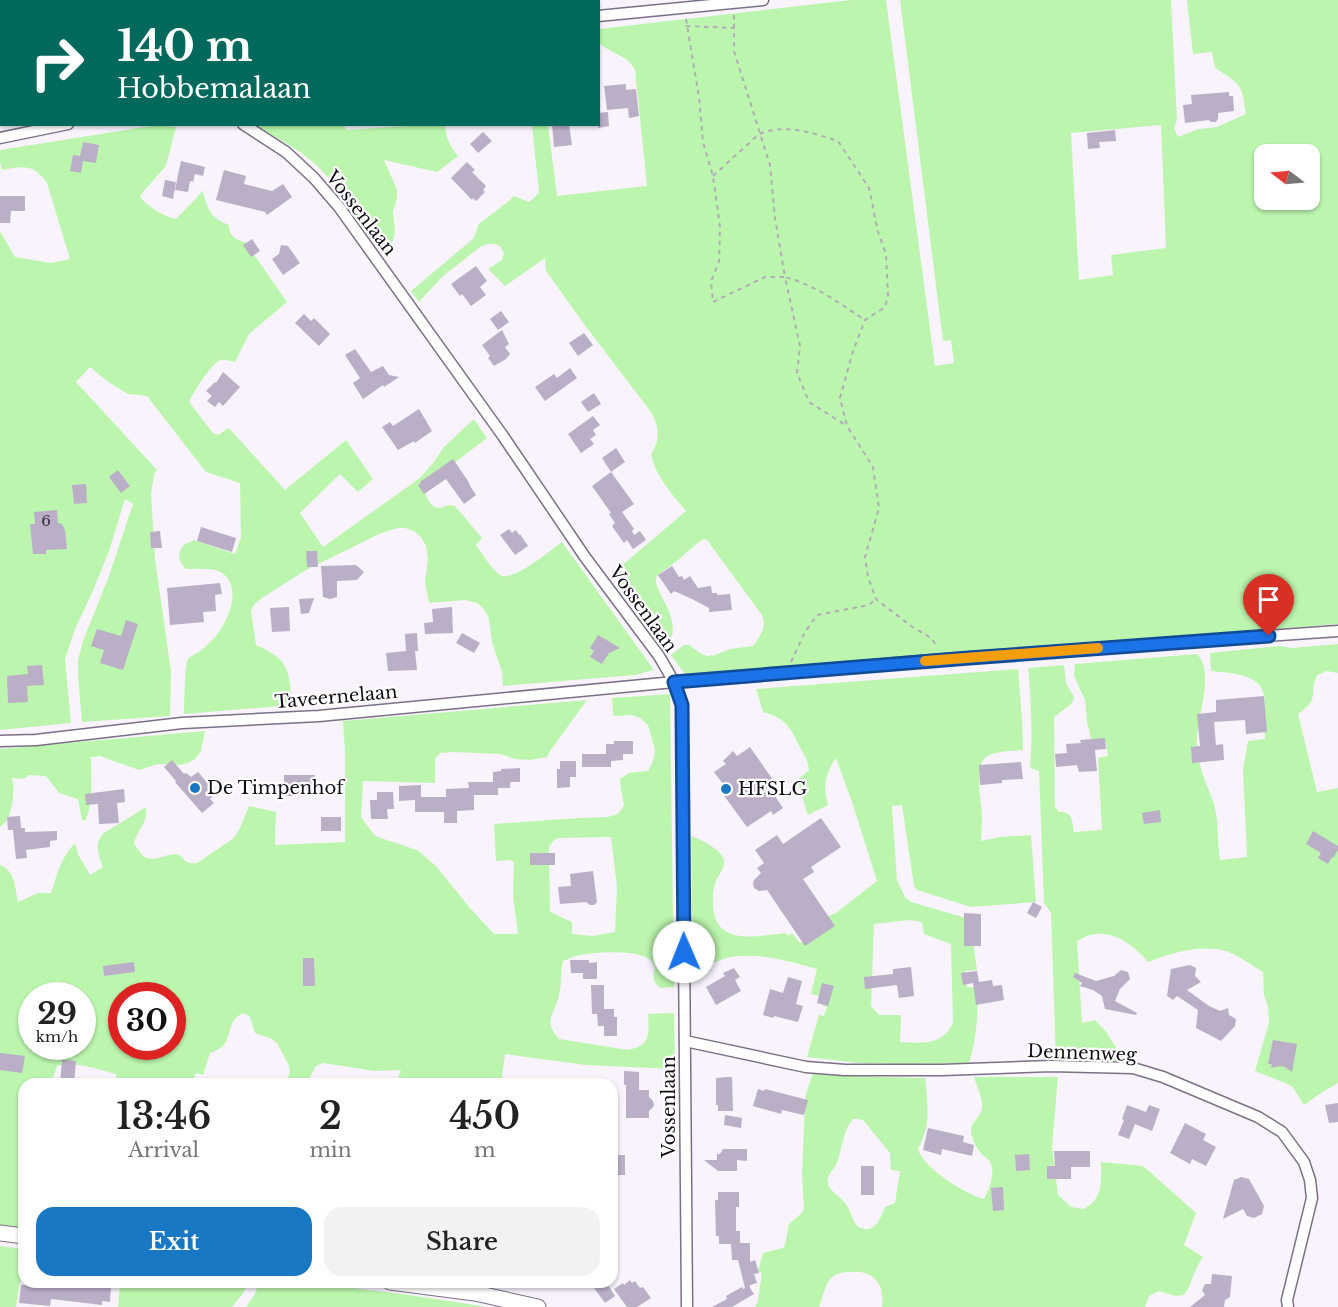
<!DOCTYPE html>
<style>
:root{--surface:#fff;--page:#f2f2f2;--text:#222;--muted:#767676;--accent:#1878c4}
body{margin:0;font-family:"Libre Baskerville",serif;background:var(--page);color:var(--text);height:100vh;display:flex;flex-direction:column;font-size:22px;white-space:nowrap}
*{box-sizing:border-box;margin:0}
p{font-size:20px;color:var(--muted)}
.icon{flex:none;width:33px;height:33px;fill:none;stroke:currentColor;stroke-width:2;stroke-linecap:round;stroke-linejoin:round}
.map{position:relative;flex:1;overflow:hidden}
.details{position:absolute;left:18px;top:1078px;width:600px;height:210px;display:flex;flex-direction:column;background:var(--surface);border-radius:18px;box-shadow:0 2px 4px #0004}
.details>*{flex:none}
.banner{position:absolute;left:0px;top:0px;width:600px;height:126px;box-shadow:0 2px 4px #0004;background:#00695c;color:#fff;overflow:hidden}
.needle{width:39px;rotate:286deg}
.tools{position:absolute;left:1254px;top:144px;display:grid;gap:12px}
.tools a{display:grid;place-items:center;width:66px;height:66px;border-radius:12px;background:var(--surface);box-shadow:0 2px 4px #0004;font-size:30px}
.speed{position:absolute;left:18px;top:982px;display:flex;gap:12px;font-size:30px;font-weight:700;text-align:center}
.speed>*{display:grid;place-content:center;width:78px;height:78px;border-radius:50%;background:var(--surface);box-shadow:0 2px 4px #0004;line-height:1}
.speed small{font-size:15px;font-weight:400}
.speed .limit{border:9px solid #d22;background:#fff;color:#111}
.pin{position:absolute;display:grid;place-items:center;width:51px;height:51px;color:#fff;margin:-62px -26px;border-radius:50% 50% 50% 0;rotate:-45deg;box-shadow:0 0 6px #0007}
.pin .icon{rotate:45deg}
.me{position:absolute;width:66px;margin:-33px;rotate:359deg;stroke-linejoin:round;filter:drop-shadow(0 0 4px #0008)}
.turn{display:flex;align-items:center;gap:21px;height:126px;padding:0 18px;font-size:27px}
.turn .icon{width:78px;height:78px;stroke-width:2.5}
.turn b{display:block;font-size:42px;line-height:51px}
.eta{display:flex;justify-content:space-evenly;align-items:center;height:102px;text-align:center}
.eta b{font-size:36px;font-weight:600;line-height:42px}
.button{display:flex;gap:12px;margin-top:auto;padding:12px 18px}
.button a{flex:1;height:69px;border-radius:18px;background:var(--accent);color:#fff;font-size:24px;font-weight:600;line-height:69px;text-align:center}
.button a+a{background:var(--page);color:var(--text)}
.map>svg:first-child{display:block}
.green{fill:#bcf6ae;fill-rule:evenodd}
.building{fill:#bbaec7}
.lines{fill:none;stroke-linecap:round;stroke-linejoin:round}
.street-casing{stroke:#7c7087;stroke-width:13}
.secondary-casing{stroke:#7c7087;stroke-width:17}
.primary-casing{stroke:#7c7087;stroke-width:19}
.path{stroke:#b1acb6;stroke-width:2;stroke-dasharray:4.5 4.5;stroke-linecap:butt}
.street{stroke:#fff;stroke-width:10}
.secondary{stroke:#fff;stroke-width:15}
.primary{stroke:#fff;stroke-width:16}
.route-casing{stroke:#114b97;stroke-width:15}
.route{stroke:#1a73e8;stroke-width:10}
.slow{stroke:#f59e0b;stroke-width:10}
.poi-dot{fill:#1878c4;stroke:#fff;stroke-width:2}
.labels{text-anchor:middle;stroke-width:4.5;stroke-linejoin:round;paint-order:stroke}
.number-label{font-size:15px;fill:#3c3542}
.street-label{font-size:18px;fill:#120d16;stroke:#fff}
.poi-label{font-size:18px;fill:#120d16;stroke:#fff;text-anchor:start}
</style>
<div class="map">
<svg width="1338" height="1307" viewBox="0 0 1338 1307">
<rect width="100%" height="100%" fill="#f8f3fd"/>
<g class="green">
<path d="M0,0H302L285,2H2L1,23H0Z"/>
<path d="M851,0H886L935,366L954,363L951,340L943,341L900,0H1171L1177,120L1174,128L1178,137L1199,129L1217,127L1246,114C1242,83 1240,84 1215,68L1212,52L1193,54L1187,0H1338V624L685,674L671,655L684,645H689L700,653L707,656L715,655L730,649L753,646C760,636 767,628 762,615L707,540L703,539C690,548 680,560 666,569C663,571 658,574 656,578C653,589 678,614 672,636L663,643L613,573L686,511C672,494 656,477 651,455C660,439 660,428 651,412L587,328L546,271L545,258L505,286L488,269L502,260L504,253L500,246L495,244H487L480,247L443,276L419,302L411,291L474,238L479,224L510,200L514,196L529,202L539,193L532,125H548L557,196L647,186L635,70C628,55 611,54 599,43V29ZM1161,125L1166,248L1111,255L1113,275L1079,280L1071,133ZM1264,154H1310V200H1264Z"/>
<path d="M157,125L176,127L166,166L143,192L140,197C146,205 166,218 176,219L201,193L202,190C209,210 209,217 229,225C228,235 237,241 245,242L287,302L249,334L235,362C231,361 224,359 221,360C212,362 193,393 189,402L213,433L218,435L229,428L285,490L346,440L373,479L358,492L340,474L300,513L323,547L420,478L434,462L444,447L474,419L487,438L423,487C425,494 431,510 440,508C447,506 448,504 455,506L482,538L476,545C482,553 492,570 500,575C512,583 551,550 562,542L654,670L635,675L503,686L502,672L492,642L489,619L484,609L477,603L465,600L429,603L425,582L428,558L426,546L421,537L414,531L405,528H397L379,534L306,570L259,600L253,606L251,611L256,645C290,660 289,670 292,705L184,714C184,706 185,663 188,659C190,656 196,654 199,652C206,647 211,641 216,636C228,621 243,587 222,573C213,567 196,569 186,569C179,563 176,552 184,545C185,544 193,541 194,540L235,554L241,537L240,483L206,472L147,396L128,394L107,381L90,367L76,382L157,470L154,475L151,494L155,559L171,672L170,716L82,722L78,677V660L83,641L109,576L133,504L125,499L109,551L92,593L75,629L65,659L71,723L0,730V231L15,257L51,263L70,259L47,183C34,164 23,166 2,170L0,162V150Z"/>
<path d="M252,125H344L346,130L421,125H445C446,138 450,146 458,156L437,172L384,160L397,190V198L393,212L395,232L393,241L386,256C363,225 343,190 315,164C299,149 271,134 252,125Z"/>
<path d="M1338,644V673L1327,671L1317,675C1308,696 1321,698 1298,714L1317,792L1338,788V1083L1321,1093L1304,1105L1292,1086L1255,1071L1269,1023L1268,1007L1264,995L1263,972C1251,965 1238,955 1226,951C1199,944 1172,953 1148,962C1134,946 1114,929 1090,935C1086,936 1081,939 1077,941L1082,1023L1095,1020L1107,1033L1124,1061H1056L1051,913L1044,903L1039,771L1030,768C1033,734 1031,701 1028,668L1064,665L1066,683L1074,697L1073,701L1070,705L1054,717L1055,807L1059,812C1073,811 1072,821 1074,832L1102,830L1098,758L1108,756L1105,739L1092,742L1087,722L1085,700L1074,676L1075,664L1197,654C1215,672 1198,715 1197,736C1196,753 1201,771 1207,786C1210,794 1213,800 1215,808C1219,825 1217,843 1220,860L1247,857L1243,769L1248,741L1265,739C1264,725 1266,709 1264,695C1260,673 1228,673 1211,671L1210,653L1280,646L1292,648Z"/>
<path d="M1018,669L1022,719L1023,750C1013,751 993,751 986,757C973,768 982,803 982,817C982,825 981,833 981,841L999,837L1031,835L1036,902L971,907L917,890L914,886L902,805L892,806L897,880L905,897L911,902L966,918H972L974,949L977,970L965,971L967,987H978C978,1013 977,1038 969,1063L900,1064L860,1063L807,1057L819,1015L824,1016L827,1007L822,1005L824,997L811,994L817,969C789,961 752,950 723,959C713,963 703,968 693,973L691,836C700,839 721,849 724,860C725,868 719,874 716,881C713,888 713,896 713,904C714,947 757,936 786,933L788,936L792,933L800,943L815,933L809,924L836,913L877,881L853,805L836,758C825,774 823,786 828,805L808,815L797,780L809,770C808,761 804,754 800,747C790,727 786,718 763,712L756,689ZM910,920L922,922L924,934L951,944L953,1022C943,1046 922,1043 900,1042L901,1015H879L871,1006L874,924Z"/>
<path d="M670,694L674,987L660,988C647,976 658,973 653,963C643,948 592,952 576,956C571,957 567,960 563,961C560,973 562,984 559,995C555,1015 542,1020 559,1039L628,1050C651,1046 649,1033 648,1014L674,1013L675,1069L586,1065L505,1054L501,1084H396L401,1070L375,1071L323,1063L316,1066L306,1084H286L290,1071L289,1066L277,1043L272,1039L255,1033L250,1017L244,1013C227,1019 232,1036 223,1046C220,1049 214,1051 210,1053L203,1075L196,1073L191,1084H117L116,1074C96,1069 77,1061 57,1066L51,1084H24V1229L0,1226V865C15,870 15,888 18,902L38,893H51C58,873 60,859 75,843L78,854L90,875L103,867C98,855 94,842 104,833L146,807C148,824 138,828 134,843C143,859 147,862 165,856C168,855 172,854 175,854C185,855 182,865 197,863L234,838L239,830L249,806L276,812L275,845L345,842V752L343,721L587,700L550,751L547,757L530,760L515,759L500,754L454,752L440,753L435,759V783L363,781L361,817L375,836L417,850L436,866L469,907L494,934H518L513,896L514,862L509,860L496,861L494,824L579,818L608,817L618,814L624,805L621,789L620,779L629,773L648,771L653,761L655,750L648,725L640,718L632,715L616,716L613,715L612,698ZM611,837L617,886L615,932L592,936L572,934V922L550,912L549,847L553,841L558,838ZM32,996H82V1047H32ZM122,996H172V1047H122Z"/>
<path d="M205,731L201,751L195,759L188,763L179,765L158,764L139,770L100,756L91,757C91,778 94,802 85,821L82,820L78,799L59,793L46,776L30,775L23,779L12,778C15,789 13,809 7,820C5,823 2,825 0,827V749Z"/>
<path d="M813,1073C850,1077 887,1077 925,1078C928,1105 931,1125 918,1149C923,1168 965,1194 984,1199C989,1189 996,1173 990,1162C988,1158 983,1156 980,1152C976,1147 971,1137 971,1130C971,1124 977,1119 980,1114C986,1104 977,1087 974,1077H1058L1052,1146L1058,1195L1071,1207L1084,1209C1104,1197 1101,1183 1101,1162L1143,1166L1196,1213L1184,1245L1203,1257C1194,1269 1193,1282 1184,1295L1175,1296L1159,1291L1149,1296L1145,1307H882C885,1284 874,1270 850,1272C844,1272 837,1273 832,1277C825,1283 823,1298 819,1307H755L758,1300L762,1273L758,1271L763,1253L783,1248L785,1245L789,1224L802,1213L804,1208L802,1175L805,1104L806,1094ZM853,1119H858L863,1120L890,1153L891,1170L900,1171L895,1203L885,1207C881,1216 877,1231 864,1229C862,1229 858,1227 856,1225C852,1219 850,1210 846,1204C841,1197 829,1191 828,1183C826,1175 834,1170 837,1163C842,1149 843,1130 853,1119Z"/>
<path d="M0,1246L24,1249V1257L16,1307H0Z"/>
<path d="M259,1282L311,1283L402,1294L488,1307H246L255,1294Z"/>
<path d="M120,1283V1282L248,1283L242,1295L232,1307H118Z"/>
</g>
<g class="building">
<path d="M626,84V90L636,89L639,116L629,118L628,108L607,110L604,86Z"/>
<path d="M1229,92V96H1233L1234,111L1218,113V119L1216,122H1211L1209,120L1185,123L1183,105L1192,104L1191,95Z"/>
<path d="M608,112L609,126L598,128V113Z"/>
<path d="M552,124H569L572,145L554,147Z"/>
<path d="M1115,130L1116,141L1099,142L1100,148L1088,149L1087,133Z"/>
<path d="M483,132L492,141L478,153L470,144Z"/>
<path d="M83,142L99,145L96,163L83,161L81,173L70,171L73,155L80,156Z"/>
<path d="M181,161L205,167L203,176L195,174L193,182L190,181L188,192L175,190Z"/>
<path d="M467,162L475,170L472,172L486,186L483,190L485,192L476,201L473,198L472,200L451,178Z"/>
<path d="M224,170L246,176L244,184L272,191L283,184L292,197L267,215L265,212L216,200Z"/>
<path d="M165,180L176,182L173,199L162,196Z"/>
<path d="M0,196H25V211H11L10,223H0Z"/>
<path d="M252,239L260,251L251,257L243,245Z"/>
<path d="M281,245L288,246L300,263L283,275L272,259L279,254Z"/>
<path d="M476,266L487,281L480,287L486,295L471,306L462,294L460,296L451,284Z"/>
<path d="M501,311L509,322L498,330L490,319Z"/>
<path d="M304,314L311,321L314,318L330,334L319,346L295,323Z"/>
<path d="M502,330L509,344L505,347L510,354L506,359L494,366L488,358L490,356L482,345Z"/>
<path d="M584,333L593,345L578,356L569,343Z"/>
<path d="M355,349L371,372L383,366L389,375L399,377L384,387L383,385L363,399L353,383L360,378L345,355Z"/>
<path d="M570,368L577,378L545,401L535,387L554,374L557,378Z"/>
<path d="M223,372L240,387L223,406L219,402L215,407L207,401L212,396L206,391L215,382L216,383Z"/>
<path d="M594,393L601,404L588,412L581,402Z"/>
<path d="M419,409L432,431L415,443L414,441L398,450L382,427L390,422L393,426Z"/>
<path d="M593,416L600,425L593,430L596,435L590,439L594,444L581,453L568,434Z"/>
<path d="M616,448L625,462L611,472L602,458Z"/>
<path d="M453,459L468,481L470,486L476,495L464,504L446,479L424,494L418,485L421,483L420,482Z"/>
<path d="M118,470L130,486L121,493L109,477Z"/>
<path d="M611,472L634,504L622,512L634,529L632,531L634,535L640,531L646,540L633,549L627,540L624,543L612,526L615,523L609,514L611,513L592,486Z"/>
<path d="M86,484L87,503L74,504L72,485Z"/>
<path d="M57,510L58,523L62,524L65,530L67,549L46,550V554H33L30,524H35L34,512Z"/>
<path d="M201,527L236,538L232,552L197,541Z"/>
<path d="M509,529L512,533L516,530L519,535L520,534L528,546L515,555L500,535Z"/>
<path d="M160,531L162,548H151L150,532Z"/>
<path d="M306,551H317L318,567H307Z"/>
<path d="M356,565L364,572L357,580L337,581V597L330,599L323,597L321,566Z"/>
<path d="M672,566L679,577L682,576L684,580L690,576L698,588L711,586L712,593H717V595L730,594L732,610L709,612V608L692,599L674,591L671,594L658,575Z"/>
<path d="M220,583L222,594L215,595L216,611L203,612L204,622L170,625L167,588Z"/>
<path d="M314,598L309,613L301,614L299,599Z"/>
<path d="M289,607L290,631L272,632L270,608Z"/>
<path d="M452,607L453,633L425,634L424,623L433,622L432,609Z"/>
<path d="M126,620L138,624L123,670L100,663L104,650L91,646L97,629L121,636Z"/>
<path d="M417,633L418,651H415L417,670L388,671L386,653L406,651L405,634Z"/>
<path d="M462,633L480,643L474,653L456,643Z"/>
<path d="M598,635L620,648L609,653L602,664L590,657L594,651L590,648Z"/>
<path d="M42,665L44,685L27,686L28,702L8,703L7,676L28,674L27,666Z"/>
<path d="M1264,696L1267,732L1246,734L1245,720L1214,722L1216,745L1223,744L1224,760L1192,763L1191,747L1200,746L1197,714L1216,712V700Z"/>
<path d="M1105,738L1106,749L1095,750L1097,771L1079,772L1077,765L1056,767L1055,754L1067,753L1066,744L1081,743L1080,740Z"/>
<path d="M614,741H633V754H623V760L611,761V767H582V754H606V744H614Z"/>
<path d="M750,747L773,780L767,784L783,808L773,815L771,811L747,827L722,793L719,787L723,784L714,772L726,764L723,761L733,751L737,756Z"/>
<path d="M172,760L184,774L186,773L191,777L198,772L216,793L210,799L214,803L202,813L175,782L176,781L164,767Z"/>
<path d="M560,761H576V777H570V787L557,788V769H560Z"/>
<path d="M1021,762L1023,779L1002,780V783L980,785L979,765Z"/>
<path d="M520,768V782H510V788H498V795H474V810L457,811V823H444V812H415V800L399,801V786L421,785V797H446V789L469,788L468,782H493V772L501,771V769Z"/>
<rect x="284" y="775" width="31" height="21"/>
<path d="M124,789L125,802L117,803L119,823L99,824L98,804L86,805L85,794Z"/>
<path d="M377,792H393L394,809H387L388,819H371L370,800H377Z"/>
<path d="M1160,810L1161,822L1144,824L1142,813Z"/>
<path d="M20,816L21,828H25V832L57,831V840L50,841V847L26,850L27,858L16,859L13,830H8L7,817Z"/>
<rect x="321" y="817" width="20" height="14"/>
<path d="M821,818L841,847L811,867L814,872L803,879L835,926L805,946L767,890L759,891L754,888L753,883L754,880L761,873L757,868L764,863L755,850L777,835L783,844Z"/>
<path d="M1313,831L1338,846V850L1333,858L1332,857L1328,864L1318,858L1321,853L1306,844Z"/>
<rect x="530" y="853" width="25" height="12"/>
<path d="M593,871L597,902L594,905H590L586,902L560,904L558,887L571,886L570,874Z"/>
<path d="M1033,902L1042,907L1036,918L1027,913Z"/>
<path d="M964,913L981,914V946H964Z"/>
<path d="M303,958H314L315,986H303Z"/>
<path d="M570,960H589V963L597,962V979H583V973H571Z"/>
<path d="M134,962L135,972L104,976L103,966Z"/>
<path d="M1190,965L1196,968L1195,976L1201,982L1187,990L1209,1006L1220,1011L1228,1008L1229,1015L1236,1019L1235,1026L1221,1041L1196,1028L1198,1010L1177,996L1173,1000L1167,996L1171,969Z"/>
<path d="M911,967L914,996L899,998L897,985L865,989L864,977L893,974V969Z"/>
<path d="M734,968L740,977L735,980L741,991L716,1005L706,987L725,976L723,973Z"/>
<path d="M1121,970L1128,972L1130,979L1120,989L1115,1001L1137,1013L1136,1015L1105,1009L1102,996L1093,990L1080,986L1082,983L1073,977L1075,973L1096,981L1114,976Z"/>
<path d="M977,971L979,982L992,980L993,986L1002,985L1004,1000L976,1005L973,983L963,985L961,973Z"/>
<path d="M788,977L802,981L796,1004L803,1006L798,1022L774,1016L773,1018L763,1015L770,989L783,993Z"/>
<path d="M822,983L834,986L828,1006L817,1003Z"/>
<path d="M591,985H604V1009H614V1017H617V1036H604V1026H598L597,1014H592Z"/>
<path d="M1273,1040L1297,1044L1292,1072L1285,1067L1280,1066L1271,1068L1272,1064H1268Z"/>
<path d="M0,1053L25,1056L22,1073L0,1070Z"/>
<path d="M62,1060L76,1061L74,1084H60Z"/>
<path d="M624,1071L639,1072V1090H649V1097L653,1101L654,1106L649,1111V1118H626V1085H624Z"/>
<path d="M727,1077H732L733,1111H718V1105H716V1078Z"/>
<path d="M758,1089L764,1091L765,1089L808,1100L804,1115L782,1110L781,1114L753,1106Z"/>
<path d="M1338,1103V1122L1329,1123L1325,1105Z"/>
<path d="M1127,1105L1146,1112L1149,1105L1160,1109L1152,1131L1135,1124L1129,1139L1118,1135L1124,1120L1122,1119Z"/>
<path d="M725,1115L742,1118L741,1128L724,1125Z"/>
<path d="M1185,1123L1206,1134L1203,1140L1216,1147L1206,1166L1192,1159L1190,1164L1170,1153Z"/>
<path d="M928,1128L964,1136L963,1142L974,1145L972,1156L942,1149L941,1155L923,1150Z"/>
<path d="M723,1149H747V1161L737,1160V1171H718L704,1160H717V1154H720Z"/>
<path d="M1054,1151H1090V1167H1071V1179H1047V1166H1055Z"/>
<path d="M1029,1154L1030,1170L1016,1171L1015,1155Z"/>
<rect x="612" y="1155" width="13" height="20"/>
<rect x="861" y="1166" width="13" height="29"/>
<path d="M1241,1177L1249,1179L1264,1206L1262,1214L1254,1218L1247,1216L1243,1209L1223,1219L1234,1180Z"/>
<path d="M1003,1187L1004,1210L993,1211L991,1188Z"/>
<path d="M718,1192H739V1207H736V1231H740V1243H750V1262L755,1260L759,1273L754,1274L757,1283L750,1285V1288L754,1294L732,1307H712L727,1299L726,1296L742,1287L743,1289L745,1288L738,1260H732L731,1244H719V1236H716L715,1200H718Z"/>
<path d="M1212,1274L1232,1276L1230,1297L1225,1300L1224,1307H1190L1205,1295L1202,1290L1205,1284H1211Z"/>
<path d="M630,1280L632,1283L635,1281L640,1288L643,1287L651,1298L637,1307H627L614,1289L623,1283L624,1285Z"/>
<path d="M601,1282H606L615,1296L605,1303L594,1288Z"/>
<path d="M43,1284L72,1288V1285L97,1288V1286L111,1287L110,1302L102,1301V1305L51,1299L50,1306L19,1303L21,1285L42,1287Z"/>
</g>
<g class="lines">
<defs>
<g id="street">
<path d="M363,2L382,0"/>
<path d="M598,16L763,0"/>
<path d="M0,34H2"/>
<path d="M243,124L286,152L314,178L339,207L503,436L585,557L659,656L674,682L682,705L687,1307"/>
<path d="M0,138L68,124"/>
<path d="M0,741L36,740L182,723L319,716L674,682L946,659L1338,631"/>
<path d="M685,1041L806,1067L845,1070H942L1051,1066L1133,1068L1163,1077L1258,1117L1282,1132L1304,1162L1310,1180L1312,1198L1287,1300L1288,1307"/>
</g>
<g id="secondary">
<path d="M0,1233L24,1236"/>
<path d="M390,1282L475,1293L538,1307"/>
</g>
<g id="primary">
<path d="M530,2L544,0"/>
<path d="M0,51H2"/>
<path d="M0,79H2"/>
</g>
</defs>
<use href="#street" class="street-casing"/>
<use href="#secondary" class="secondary-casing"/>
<use href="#primary" class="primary-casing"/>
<g class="path">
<path d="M313,0V2"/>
<path d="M734,15V51L770,165L775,218L785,277C815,285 839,303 865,320"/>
<path d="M686,19L699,97L703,142L713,176L720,227L719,261L711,282L713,302L765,277H785L800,346L797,373L809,402L847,426"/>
<path d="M686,26L734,28"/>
<path d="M0,99H2"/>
<path d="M713,176L759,134C786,123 812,133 838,141L869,188L878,232L886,254L888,296L885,307L865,320L853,351L840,398L847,426L873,467L879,508L865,557L868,577L876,599L911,626L931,638L938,647"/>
<path d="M791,662L805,632L817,615L869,605L876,599"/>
</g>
<use href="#street" class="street"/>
<use href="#secondary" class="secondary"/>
<use href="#primary" class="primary"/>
</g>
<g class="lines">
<defs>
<path id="route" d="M684,952L682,705L674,682L969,658L1269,636"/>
</defs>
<use href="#route" class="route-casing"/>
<use href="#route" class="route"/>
<path class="slow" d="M925,661L1098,648"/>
</g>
<g class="poi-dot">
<circle cx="195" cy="788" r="6"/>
<circle cx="726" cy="789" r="6"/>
</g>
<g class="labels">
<g class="number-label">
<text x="46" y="526">6</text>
</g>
<g class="street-label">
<text transform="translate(361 213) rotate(52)" y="6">Vossenlaan</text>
<text transform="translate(643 609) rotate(54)" y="6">Vossenlaan</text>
<text transform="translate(336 697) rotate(-5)" y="6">Taveernelaan</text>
<text transform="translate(1082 1053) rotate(2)" y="6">Dennenweg</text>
<text transform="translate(669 1107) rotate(-90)" y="6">Vossenlaan</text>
</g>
<g class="poi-label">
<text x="207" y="794">De Timpenhof</text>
<text x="738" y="795">HFSLG</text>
</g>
</g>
</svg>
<div class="tools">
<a><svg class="needle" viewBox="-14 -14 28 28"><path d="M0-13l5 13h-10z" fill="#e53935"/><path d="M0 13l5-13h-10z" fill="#767676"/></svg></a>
</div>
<div class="speed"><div>29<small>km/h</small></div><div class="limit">30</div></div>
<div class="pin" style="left:1269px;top:636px;background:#d93025"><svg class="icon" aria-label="arrive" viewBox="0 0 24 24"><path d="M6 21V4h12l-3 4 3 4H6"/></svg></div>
<svg class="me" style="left:684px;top:952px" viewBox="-20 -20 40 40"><circle r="19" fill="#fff"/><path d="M0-13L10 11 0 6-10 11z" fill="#1a73e8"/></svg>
<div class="banner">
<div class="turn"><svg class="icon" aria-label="right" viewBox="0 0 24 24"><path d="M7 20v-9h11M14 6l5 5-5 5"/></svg><div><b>140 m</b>Hobbemalaan</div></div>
</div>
<section class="details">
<div class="eta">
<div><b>13:46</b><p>Arrival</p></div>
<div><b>2</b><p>min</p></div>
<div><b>450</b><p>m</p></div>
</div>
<div class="button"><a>Exit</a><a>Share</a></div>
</section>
</div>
